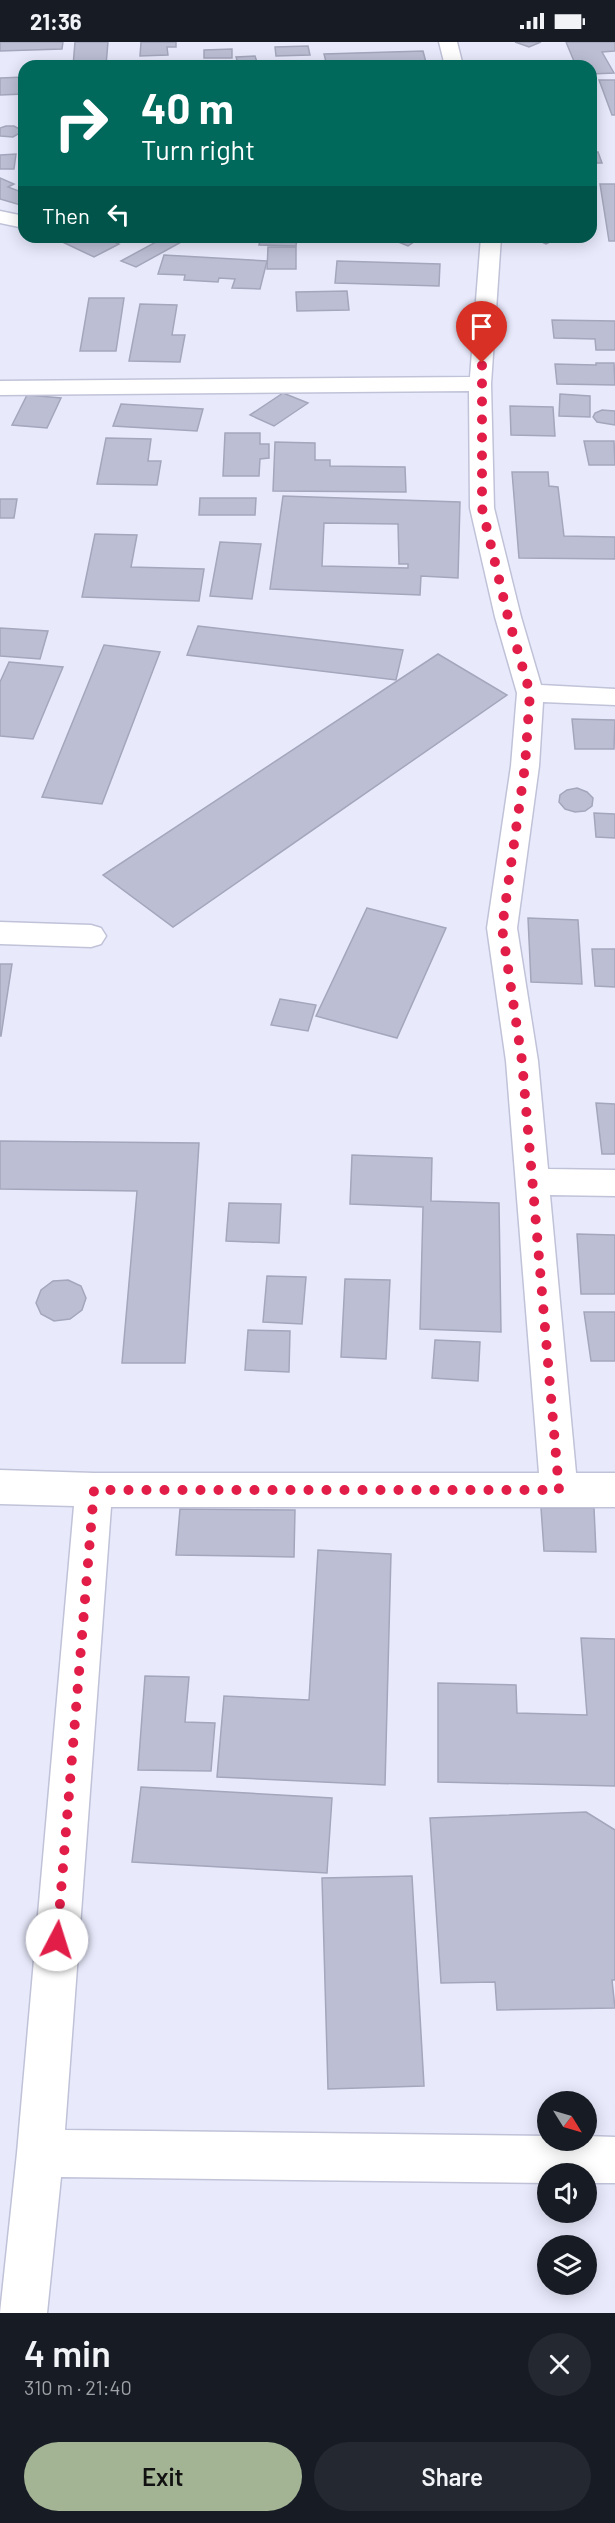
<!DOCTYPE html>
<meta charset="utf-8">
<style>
:root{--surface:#171b24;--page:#242831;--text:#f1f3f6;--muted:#9ea1a6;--accent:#a3b495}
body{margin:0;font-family:Barlow,sans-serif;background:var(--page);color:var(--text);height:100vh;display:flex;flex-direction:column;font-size:22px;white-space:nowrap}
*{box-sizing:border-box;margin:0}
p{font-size:20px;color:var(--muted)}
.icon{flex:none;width:33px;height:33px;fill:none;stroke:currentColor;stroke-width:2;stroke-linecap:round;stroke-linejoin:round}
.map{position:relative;height:2271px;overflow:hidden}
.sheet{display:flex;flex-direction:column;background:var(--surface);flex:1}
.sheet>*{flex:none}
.hud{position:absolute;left:18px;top:18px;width:579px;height:183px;border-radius:18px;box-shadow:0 3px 15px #0003;background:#00695c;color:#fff;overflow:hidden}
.needle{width:39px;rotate:127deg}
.buttons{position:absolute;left:537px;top:2049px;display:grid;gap:12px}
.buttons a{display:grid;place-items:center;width:60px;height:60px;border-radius:50%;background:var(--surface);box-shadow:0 3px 15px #0003;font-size:30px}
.pin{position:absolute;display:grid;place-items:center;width:51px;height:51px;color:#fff;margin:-62px -26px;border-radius:50% 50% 50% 0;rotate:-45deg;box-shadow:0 0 6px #0007}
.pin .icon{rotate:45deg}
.me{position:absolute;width:66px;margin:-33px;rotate:5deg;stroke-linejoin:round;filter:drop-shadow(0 0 4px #0008)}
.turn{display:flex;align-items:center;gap:21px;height:126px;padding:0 24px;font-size:27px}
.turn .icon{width:78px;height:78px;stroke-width:2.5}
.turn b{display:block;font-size:42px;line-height:51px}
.then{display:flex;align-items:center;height:57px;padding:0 24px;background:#0003;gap:12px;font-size:22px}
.round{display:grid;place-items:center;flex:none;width:63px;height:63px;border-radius:32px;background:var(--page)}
.overview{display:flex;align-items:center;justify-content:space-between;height:102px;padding:0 24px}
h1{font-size:36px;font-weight:600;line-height:45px}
.primary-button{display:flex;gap:12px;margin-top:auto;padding:12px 24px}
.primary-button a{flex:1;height:69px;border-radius:36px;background:var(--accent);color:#111;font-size:24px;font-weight:600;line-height:69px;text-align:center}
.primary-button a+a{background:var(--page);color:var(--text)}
.status{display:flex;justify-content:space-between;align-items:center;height:42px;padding:0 30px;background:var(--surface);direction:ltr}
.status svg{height:16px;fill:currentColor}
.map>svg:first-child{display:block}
.building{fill:#bcbed4;stroke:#a4a6bc;stroke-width:1.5;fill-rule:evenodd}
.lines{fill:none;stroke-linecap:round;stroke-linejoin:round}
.minor-casing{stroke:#c0c2d8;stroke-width:3}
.minor{fill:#fff;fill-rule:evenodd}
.route{stroke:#e11d48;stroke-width:10;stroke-dasharray:0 18}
</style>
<div class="status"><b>21:36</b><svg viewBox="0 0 49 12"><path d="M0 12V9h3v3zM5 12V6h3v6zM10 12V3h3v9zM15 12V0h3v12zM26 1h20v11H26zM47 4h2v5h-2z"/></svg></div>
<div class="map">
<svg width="615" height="2271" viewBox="0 0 615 2271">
<rect width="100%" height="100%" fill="#e8eafc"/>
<g class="building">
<path d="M0,0H63L62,7L0,9Z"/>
<path d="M75,0H108L106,23L73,24Z"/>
<path d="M141,0H176V5H167L168,13L140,14Z"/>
<path d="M515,0H541L529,5Z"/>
<path d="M566,0H615V9L602,10L614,31L591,32V24H576Z"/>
<path d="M308,4L310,13L276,14L275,5Z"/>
<path d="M232,7V16H204V8Z"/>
<path d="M423,9L427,24H327L324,12Z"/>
<path d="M255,14L258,23L239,24L236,15Z"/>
<path d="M24,35V52L0,53V36Z"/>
<path d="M599,38H615V73H612Z"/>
<path d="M6,84H14L23,89L13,95L0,94V86Z"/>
<path d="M591,110H598L602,121H591Z"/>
<path d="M16,112L14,127H0V113Z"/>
<path d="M0,136L14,142L8,145L24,151V164L0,157Z"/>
<path d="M600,142H615V199H609Z"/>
<path d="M52,195H103L119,202L94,215Z"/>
<path d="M165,195L183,199L136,225L121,219Z"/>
<path d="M261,195H297L296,204L259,203Z"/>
<path d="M386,195H421L408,204Z"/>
<path d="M531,195H560L546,202Z"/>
<path d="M268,205H296V227H267Z"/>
<path d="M164,213L267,219L260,247L232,246L235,237L219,236L218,240L184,238L185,233L158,232Z"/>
<path d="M337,219L440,222L439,244L335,241Z"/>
<path d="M347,249L349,268L297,269L296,250Z"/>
<path d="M89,256H124L116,309H80Z"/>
<path d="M140,262L177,263L172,293H185L180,320L129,319Z"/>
<path d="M552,278L615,279V308H596L595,297L554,296Z"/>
<path d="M596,321H614L615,343L557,342L555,322L596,323Z"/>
<path d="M283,351L308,361L274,384L250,373Z"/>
<path d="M560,352L590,354V375L559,374Z"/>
<path d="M27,353L61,356L47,386L12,383Z"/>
<path d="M121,362L203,367L197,389L113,384Z"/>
<path d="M510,364L553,365L555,394L511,393Z"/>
<path d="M602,368L615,369V383L597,380L593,375L595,371Z"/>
<path d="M225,391H260V402H269V416L260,417L259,434H223Z"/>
<path d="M106,396L151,397L148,419H161L157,443L97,442Z"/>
<path d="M584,399H614L615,423H589Z"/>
<path d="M275,400L315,401V418H330V424L405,425L406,450L273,449Z"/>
<path d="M512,430H548L549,444L558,445L564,494L615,495V517L519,516Z"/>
<path d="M283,454L460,460L458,536L421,534L420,553L270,547ZM324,481L398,482L399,522H408V526L322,524Z"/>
<path d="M200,456H256L255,473H199Z"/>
<path d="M0,457H17L14,476H0Z"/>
<path d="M95,492L137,493L131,525L204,527L199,559L82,555Z"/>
<path d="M220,500L261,502L252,557L210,554Z"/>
<path d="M198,584L403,608L396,638L187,613Z"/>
<path d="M0,586L48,589L40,617L0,614Z"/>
<path d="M104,603L160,610L102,762L42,755Z"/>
<path d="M438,612L507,653L173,885L103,833Z"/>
<path d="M9,620L63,625L33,697L0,694V640Z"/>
<path d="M572,677L615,678L614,707H575Z"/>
<path d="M577,746L587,750L593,756L592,764L585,769L575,770L565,767L559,760L560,753L567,748Z"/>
<path d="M594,771L615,772V796L596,795Z"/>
<path d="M367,866L446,886L397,996L316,974Z"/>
<path d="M528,876L578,878L582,942L531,940Z"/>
<path d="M592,907H615V945L595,944Z"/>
<path d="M0,922H12L1,994H0Z"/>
<path d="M280,957L316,963L308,989L271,983Z"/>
<path d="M596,1061L615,1062V1112H602Z"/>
<path d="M0,1099L199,1101L185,1321H122L137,1149L0,1147Z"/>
<path d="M352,1113L432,1116L431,1159L499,1161L501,1290L420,1287L423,1165L350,1162Z"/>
<path d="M229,1161L281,1162L279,1201L226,1199Z"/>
<path d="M577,1192L615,1193V1252H581Z"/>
<path d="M267,1234L306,1235L302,1282L263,1280Z"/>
<path d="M345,1237L390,1238L386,1317L341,1315Z"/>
<path d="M68,1238L81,1244L86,1256L82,1268L70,1277L54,1279L41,1272L36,1261L41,1248L53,1239Z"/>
<path d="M584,1270H615V1319H591Z"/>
<path d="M248,1288L290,1289L289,1330L245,1328Z"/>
<path d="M435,1298L480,1300L478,1339L432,1336Z"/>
<path d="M541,1466H594L596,1510L544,1509Z"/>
<path d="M180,1467L295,1468L294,1515L176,1513Z"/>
<path d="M318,1508L391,1512L385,1743L217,1735L224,1654L309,1658Z"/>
<path d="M581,1596L615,1597V1744L438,1740V1641L516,1643L517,1671L587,1673Z"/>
<path d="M145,1634L189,1635L185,1680L215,1681L211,1729L138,1728Z"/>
<path d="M141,1745L332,1756L327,1831L132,1820Z"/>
<path d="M586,1770L615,1788V1938H612L615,1966L497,1968L495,1940L441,1941L430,1776Z"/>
<path d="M412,1834L424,2044L328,2047L322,1836Z"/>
</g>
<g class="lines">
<defs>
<g id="minor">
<path d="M439,0H457L463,24H445Z"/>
<path d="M0,169L24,174V186L0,181Z"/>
<path d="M481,195H501L491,342L494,466L521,575L541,643L615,647V663L543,660L539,724L517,886L538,1019L548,1127L615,1128V1154L550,1153L576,1431H615V1465H111L65,2088L548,2094V2098H586V2094L615,2095V2141H586V2132H548V2141L61,2135L47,2271H0L17,2111L74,1464L0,1462V1428L94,1431H539L506,1019L487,886L511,724L517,651L495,575L470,466L469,349L0,353V339L470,335Z"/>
<path d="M0,880L91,883L101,886L106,894L101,902L91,905L0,902Z"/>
</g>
</defs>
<use href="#minor" class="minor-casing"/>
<use href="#minor" class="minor"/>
</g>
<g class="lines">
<path class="route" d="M57,1898L94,1448H559L522,1019L502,886L525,724L530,651L508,575L482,466V321"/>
</g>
</svg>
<div class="buttons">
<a><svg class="needle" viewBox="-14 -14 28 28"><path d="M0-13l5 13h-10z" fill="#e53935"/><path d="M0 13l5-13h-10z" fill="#9ea1a6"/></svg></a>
<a><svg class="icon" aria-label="sound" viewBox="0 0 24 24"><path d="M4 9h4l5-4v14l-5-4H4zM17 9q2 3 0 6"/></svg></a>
<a><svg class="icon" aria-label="layers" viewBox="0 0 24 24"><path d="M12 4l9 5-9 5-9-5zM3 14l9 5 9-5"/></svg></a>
</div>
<div class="pin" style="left:482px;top:321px;background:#d93025"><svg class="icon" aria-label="arrive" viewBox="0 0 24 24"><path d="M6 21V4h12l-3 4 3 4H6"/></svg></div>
<svg class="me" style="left:57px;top:1898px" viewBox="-20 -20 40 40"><circle r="19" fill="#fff"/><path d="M0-13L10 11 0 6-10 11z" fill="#e11d48"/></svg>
<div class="hud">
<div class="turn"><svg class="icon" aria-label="right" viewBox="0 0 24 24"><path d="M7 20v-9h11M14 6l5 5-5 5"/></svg><div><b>40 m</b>Turn right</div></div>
<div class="then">Then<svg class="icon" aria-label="left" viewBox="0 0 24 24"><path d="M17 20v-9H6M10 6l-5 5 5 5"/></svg></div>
</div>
</div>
<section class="sheet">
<div class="overview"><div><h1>4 min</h1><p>310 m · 21:40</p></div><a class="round"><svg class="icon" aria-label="close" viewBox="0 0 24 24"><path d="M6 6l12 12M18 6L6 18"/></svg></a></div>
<div class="primary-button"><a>Exit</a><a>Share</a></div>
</section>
